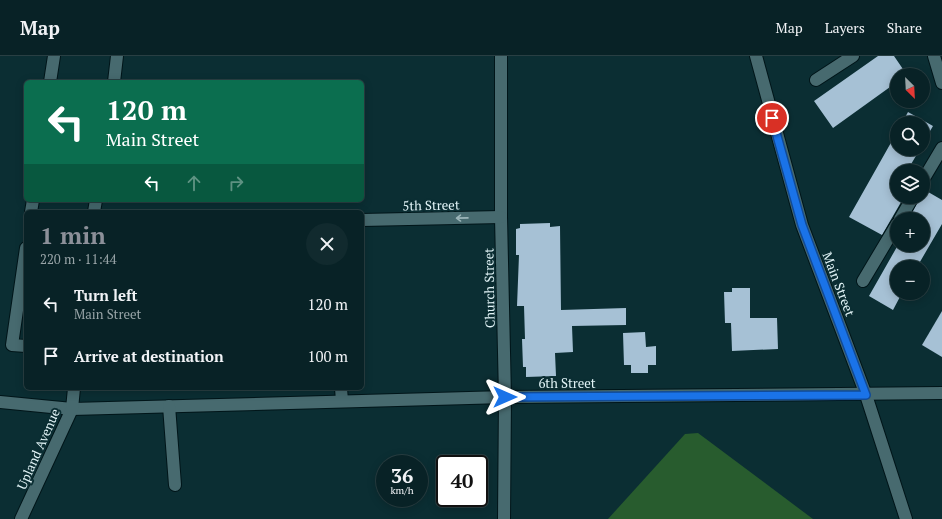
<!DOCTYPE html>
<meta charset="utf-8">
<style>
:root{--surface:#082226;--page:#112a2e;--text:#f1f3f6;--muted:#98a4a7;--line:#293f43;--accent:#8c9099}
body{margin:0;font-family:"PT Serif",serif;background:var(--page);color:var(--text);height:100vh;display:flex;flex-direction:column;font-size:15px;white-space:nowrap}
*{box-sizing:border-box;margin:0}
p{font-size:13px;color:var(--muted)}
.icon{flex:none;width:22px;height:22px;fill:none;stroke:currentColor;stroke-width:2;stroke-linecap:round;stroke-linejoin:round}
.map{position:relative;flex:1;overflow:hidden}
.side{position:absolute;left:24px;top:154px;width:340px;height:180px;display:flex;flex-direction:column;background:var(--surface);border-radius:6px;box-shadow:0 2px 10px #0003,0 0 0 1px var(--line)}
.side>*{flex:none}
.guide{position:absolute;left:24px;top:24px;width:340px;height:122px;border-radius:6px;box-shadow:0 2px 10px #0003,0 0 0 1px var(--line);background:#0b6e4f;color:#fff;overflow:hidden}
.needle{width:26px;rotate:156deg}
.fabs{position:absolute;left:890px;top:12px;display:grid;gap:8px}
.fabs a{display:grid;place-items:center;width:40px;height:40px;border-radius:50%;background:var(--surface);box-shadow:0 2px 10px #0003,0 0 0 1px var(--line);font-size:20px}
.speed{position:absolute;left:376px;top:399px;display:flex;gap:8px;font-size:20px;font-weight:700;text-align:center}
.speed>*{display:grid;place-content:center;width:52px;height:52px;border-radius:50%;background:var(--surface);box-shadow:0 2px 10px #0003,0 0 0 1px var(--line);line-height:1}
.speed small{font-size:10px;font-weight:400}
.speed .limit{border:2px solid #111;border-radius:6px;background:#fff;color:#111}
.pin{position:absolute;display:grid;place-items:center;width:34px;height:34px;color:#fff;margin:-17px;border:2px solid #fff;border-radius:50%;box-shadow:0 1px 4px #0007}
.me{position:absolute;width:44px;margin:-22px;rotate:90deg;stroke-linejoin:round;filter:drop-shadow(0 0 3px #0008)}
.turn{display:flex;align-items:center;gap:14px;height:84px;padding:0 16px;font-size:18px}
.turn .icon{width:52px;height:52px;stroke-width:2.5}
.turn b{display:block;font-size:28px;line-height:34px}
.lanes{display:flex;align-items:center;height:38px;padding:0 16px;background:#0003;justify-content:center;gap:20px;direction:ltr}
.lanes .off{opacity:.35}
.round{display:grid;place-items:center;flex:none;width:42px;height:42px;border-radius:21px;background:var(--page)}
.summary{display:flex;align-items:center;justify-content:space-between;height:68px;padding:0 16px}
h1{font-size:24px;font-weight:700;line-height:30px;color:var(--accent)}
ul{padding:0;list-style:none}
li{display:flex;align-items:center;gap:12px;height:52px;padding:0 16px}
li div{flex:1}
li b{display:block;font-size:15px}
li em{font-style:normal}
header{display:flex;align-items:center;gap:24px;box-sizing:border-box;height:56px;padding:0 20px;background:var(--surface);border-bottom:1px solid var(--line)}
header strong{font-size:19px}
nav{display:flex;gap:22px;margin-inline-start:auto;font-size:14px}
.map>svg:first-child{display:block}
.green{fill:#285c2e}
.building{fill:#a6c1d5}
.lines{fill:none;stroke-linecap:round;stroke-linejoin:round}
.minor-casing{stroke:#001519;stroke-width:14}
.minor{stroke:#476a6f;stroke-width:12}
.oneway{stroke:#9cb5b9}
.route-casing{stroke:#114b97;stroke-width:10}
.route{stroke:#1a73e8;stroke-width:7}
.labels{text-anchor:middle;stroke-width:4;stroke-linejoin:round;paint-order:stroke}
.street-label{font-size:13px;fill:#e1f3f6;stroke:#0b2e33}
</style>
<header>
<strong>Map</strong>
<nav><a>Map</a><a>Layers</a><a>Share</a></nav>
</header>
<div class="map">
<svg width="942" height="463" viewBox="0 0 942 463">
<rect width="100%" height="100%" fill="#0b2e33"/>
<path class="green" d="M698,377L813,463H608L685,378Z"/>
<g class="building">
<path d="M878,0H894L907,19H897V26L833,72L814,45Z"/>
<path d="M908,56L933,70L923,87V67H902Z"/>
<path d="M897,76V93H920L907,115H897V141H904L882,179L849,161Z"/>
<path d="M923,133L942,144V168L917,211H897V237H902L893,254L869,240L898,189H923V163H909L920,141H923Z"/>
<path d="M550,167V171L560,170L561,254L626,252V269L572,270L573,296L555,297L556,320L526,321V311H523L522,283H525L524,250H517L519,199H516V173L520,172V168Z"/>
<path d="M732,232H750V262H777L778,293L732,295L731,267H725L724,236H732Z"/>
<path d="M942,255V301L922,289Z"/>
<path d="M645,276L646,291L656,290V309H648V317H631V309H624L623,277Z"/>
</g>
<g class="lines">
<defs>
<g id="minor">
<path d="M501,0V161L505,341L504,463"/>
<path d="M756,0L802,169L866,339L906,463"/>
<path d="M934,0L942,27"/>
<path d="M816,24L853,0"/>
<path d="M50,26L54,0"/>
<path d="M114,26L117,0"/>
<path d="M923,124L942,92"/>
<path d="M31,156L33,144"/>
<path d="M94,156L96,144"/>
<path d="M900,163L913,141"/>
<path d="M362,164L501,161"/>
<path d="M26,192L12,289L26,290"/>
<path d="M863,225L897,168"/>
<path d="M341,332L342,345"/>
<path d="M0,346L72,353L505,341L942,337"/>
<path d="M169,350L175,429"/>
<path d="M21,463L72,353L74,332"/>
</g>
</defs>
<use href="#minor" class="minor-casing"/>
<use href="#minor" class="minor"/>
</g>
<defs><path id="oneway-shaft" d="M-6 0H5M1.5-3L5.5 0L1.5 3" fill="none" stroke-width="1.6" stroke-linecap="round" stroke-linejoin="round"/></defs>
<use class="oneway" href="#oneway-shaft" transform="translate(462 162) rotate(179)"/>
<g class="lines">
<defs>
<path id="route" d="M505,341L866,339L802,169L772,62"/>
</defs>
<use href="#route" class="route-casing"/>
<use href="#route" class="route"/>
</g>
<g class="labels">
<g class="street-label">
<text transform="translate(431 149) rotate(-1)" y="5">5th Street</text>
<text transform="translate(839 228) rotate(69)" y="5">Main Street</text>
<text transform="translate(489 232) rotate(-91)" y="5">Church Street</text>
<text x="567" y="332">6th Street</text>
<text transform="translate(38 393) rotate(-66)" y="5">Upland Avenue</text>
</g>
</g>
</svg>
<div class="fabs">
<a><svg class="needle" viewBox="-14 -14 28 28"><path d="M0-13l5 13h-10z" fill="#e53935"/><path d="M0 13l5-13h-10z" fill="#98a4a7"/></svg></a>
<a><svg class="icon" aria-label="search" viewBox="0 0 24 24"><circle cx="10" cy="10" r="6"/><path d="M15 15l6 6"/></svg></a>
<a><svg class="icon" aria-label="layers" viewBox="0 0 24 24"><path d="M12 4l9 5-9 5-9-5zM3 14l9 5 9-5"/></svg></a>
<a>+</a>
<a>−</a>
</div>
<div class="speed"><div>36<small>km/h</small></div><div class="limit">40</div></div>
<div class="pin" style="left:772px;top:62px;background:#d93025"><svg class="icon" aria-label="arrive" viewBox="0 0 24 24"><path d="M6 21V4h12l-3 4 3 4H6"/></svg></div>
<svg class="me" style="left:505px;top:341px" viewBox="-20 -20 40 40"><path d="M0-17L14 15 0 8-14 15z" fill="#1a73e8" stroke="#fff" stroke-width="4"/></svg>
<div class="guide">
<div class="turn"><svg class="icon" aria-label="left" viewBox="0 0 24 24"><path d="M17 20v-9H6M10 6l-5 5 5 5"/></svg><div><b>120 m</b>Main Street</div></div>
<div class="lanes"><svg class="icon" aria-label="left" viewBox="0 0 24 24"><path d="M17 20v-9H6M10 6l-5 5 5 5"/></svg><svg class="icon off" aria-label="ahead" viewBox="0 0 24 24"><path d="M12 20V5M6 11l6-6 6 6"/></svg><svg class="icon off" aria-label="right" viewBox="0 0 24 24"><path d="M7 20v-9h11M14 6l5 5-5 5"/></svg></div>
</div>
<section class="side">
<div class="summary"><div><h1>1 min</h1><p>220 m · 11:44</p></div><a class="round"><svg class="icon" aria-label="close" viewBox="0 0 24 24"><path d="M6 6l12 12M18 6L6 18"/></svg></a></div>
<ul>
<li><svg class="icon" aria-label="left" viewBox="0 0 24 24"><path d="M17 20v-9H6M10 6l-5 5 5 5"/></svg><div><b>Turn left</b><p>Main Street</p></div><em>120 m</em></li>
<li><svg class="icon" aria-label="arrive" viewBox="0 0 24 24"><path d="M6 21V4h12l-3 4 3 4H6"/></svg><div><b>Arrive at destination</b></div><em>100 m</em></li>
</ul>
</section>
</div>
